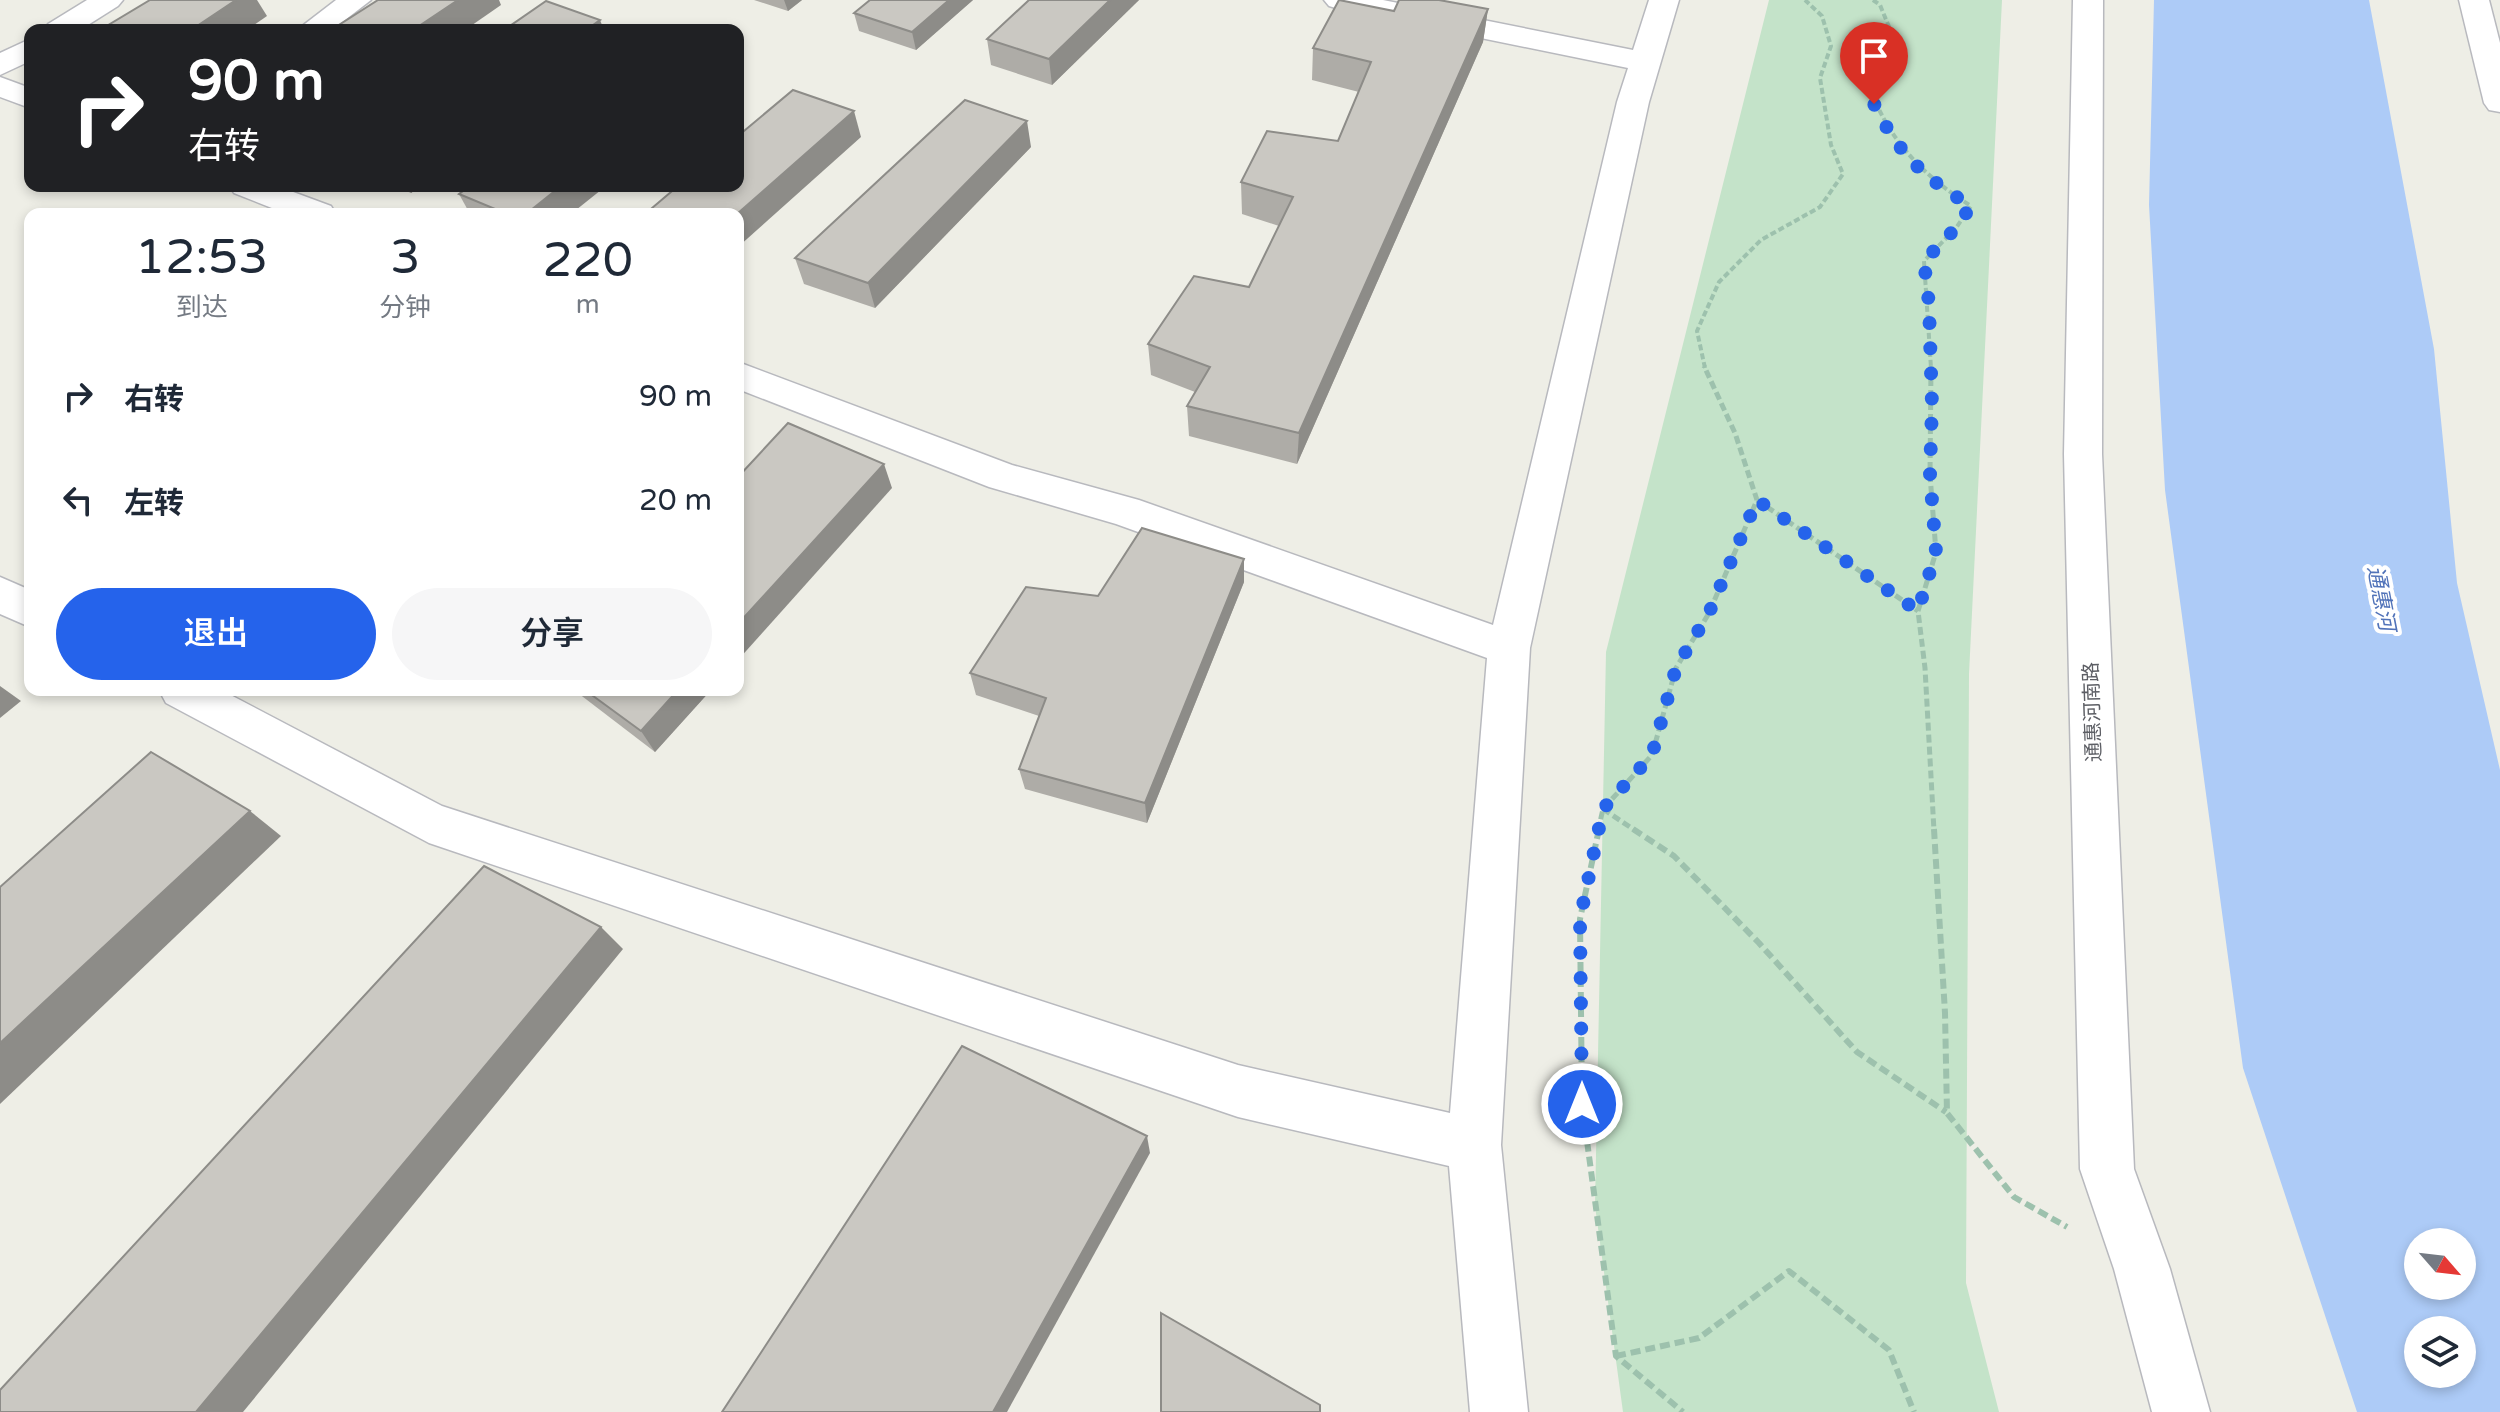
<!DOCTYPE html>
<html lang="zh">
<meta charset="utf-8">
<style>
:root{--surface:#fff;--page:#f6f6f7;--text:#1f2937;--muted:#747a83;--accent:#2563eb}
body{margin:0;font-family:"Varela Round","Noto Sans SC",sans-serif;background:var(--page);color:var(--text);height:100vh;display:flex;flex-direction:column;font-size:30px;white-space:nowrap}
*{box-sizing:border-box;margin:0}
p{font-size:26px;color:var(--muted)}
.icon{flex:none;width:44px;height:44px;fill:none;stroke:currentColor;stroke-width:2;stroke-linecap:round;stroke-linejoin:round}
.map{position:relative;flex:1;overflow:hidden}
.details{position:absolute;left:24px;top:208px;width:720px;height:488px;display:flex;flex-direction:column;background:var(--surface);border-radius:16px;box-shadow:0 4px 12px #0003}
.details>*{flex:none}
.hud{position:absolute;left:24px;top:24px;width:720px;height:168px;border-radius:16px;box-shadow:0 4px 12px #0003;background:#202124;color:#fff;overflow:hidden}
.needle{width:52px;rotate:118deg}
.tools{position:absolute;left:2404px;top:1228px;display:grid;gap:16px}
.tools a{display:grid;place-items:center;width:72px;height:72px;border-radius:50%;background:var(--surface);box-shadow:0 4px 12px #0003;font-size:40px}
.pin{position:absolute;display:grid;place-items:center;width:68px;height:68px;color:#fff;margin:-82px -34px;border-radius:50% 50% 50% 0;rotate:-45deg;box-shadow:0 0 8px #0007}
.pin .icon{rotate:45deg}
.me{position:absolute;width:88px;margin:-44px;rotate:0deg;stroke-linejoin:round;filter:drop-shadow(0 0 6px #0008)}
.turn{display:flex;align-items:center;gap:28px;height:168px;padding:0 32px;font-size:36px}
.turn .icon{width:104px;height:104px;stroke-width:2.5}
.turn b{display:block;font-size:56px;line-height:68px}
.eta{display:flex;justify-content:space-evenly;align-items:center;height:136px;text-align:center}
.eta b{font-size:48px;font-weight:600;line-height:56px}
.action{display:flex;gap:16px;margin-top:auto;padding:16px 32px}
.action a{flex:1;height:92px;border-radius:48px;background:var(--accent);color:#fff;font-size:32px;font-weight:600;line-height:92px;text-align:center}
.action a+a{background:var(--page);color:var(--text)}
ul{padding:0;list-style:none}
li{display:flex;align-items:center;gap:24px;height:104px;padding:0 32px}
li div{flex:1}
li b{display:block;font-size:30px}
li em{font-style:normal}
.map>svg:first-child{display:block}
.green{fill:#c4e3c9}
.water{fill:#adcbf7;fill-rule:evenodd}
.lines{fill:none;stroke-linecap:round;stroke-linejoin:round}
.street-casing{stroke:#b8b9be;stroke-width:3}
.path-far2{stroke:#9dc1ad;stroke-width:4;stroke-dasharray:6 3;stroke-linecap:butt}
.path-far1{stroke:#9dc1ad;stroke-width:5;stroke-dasharray:8 4;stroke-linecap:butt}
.path{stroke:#9dc1ad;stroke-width:6;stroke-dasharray:10 5;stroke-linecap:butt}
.street{fill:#fff;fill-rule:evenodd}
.wall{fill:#aeaca7}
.shaded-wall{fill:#8d8c88}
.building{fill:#cac8c2;stroke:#8d8c88;stroke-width:2}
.route{stroke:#2563eb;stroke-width:14;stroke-dasharray:0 25.2}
.labels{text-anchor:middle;stroke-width:8;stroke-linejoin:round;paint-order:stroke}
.street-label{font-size:20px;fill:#5d5f65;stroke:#fff}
.water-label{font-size:22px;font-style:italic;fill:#5173b9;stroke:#fff}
</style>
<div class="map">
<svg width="2500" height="1412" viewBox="0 0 2500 1412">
<rect width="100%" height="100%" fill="#eeeee6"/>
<path class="green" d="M1769,0H2002L1969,674L1966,1283L1999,1412H1623L1595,1206L1606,652Z"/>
<path class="water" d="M2154,0H2369L2434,349L2457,583L2500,770V1412H2357L2243,1068L2165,490L2149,205ZM2418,1242H2462V1286H2418ZM2418,1330H2462V1374H2418Z"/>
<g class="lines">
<defs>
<g id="street">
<path d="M87,0H123L118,6L80,30H44L48,24Z"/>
<path d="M336,0H371L332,30H297Z"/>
<path d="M1324,0H1383L1633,50L1649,0H1679L1649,102L1530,648L1501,1145L1528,1412H1470L1449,1166L1238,1117L429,843L166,703L159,690H221L442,806L1238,1065L1450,1113L1487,658L1116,524L989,487L738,389V362L1012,465L1139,500L1493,625L1617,102L1628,68L1339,9L1329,6Z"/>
<path d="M2073,0H2103L2102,454L2134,1169L2170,1269L2210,1412H2152L2114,1269L2080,1169L2064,454Z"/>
<path d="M2459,0H2489L2500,43V112L2489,110L2484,103Z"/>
<path d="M30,39V61L0,75V53Z"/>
<path d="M0,77L30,88V108L0,97Z"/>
<path d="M229,186H277L331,206L336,214H287L234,193Z"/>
<path d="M0,577L30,590V627L0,614Z"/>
</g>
</defs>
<use href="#street" class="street-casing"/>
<g class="path-far2">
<path d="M1873,0L1880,5L1892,34L1866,77C1885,136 1919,173 1971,206L1956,228L1924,261L1931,368"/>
<path d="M1705,368L1697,331L1719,282L1761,240L1820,207L1843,174L1831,145L1820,78L1831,46L1822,16L1805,0"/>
</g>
<g class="path-far1">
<path d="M1931,366L1930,475L1936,552L1918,611L1925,668L1934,831"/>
<path d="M1757,500L1918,611"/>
<path d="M1603,809L1636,831"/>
<path d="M1598,831L1603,809L1652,755L1676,668L1709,613L1757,500L1735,433L1704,366"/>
</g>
<g class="path">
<path d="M1599,829L1580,919L1582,1104L1616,1356L1683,1412"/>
<path d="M1633,829L1674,856L1759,943L1857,1052L1946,1112"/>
<path d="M1934,829L1945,1013L1947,1113L2014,1197L2067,1227"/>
<path d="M1616,1356L1699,1338L1789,1271L1889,1350L1914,1412"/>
</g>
<use href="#street" class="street"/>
</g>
<g class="wall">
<path d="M754,0H802L788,11Z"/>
<path d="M870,0H973L916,50L859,31L854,13Z"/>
<path d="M1029,0H1139L1052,85L991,65L987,39Z"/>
<path d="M1488,9L1483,42L1297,464L1189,436L1187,406L1195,392L1151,375L1148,344L1249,287L1279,226L1242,214L1241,182L1338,141L1359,92L1312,80L1313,48L1394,11Z"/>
<path d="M1031,147L875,308L804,284L795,258Z"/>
<path d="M394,186H421L411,193Z"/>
<path d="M459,194L571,214H470Z"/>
<path d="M1244,559V582L1147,823L1025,789L1019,769L1039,716L976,695L970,673L1098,596Z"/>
<path d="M574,690H711L655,752Z"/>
</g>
<g class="shaded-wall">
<path d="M236,0H257L267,16L247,30H191Z"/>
<path d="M458,0H499L501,5L465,30H413Z"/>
<path d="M784,0H802L788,11Z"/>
<path d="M949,0H973L916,50L912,32Z"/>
<path d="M1110,0H1139L1052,85L1049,59Z"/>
<path d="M1488,9L1483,42L1297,464L1299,433Z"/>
<path d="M600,20L604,30H586Z"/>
<path d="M854,111L861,137L738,247L737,214Z"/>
<path d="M1027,121L1031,147L875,308L868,283Z"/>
<path d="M407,186H421L411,193Z"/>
<path d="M561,186H606L571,214H526Z"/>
<path d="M884,464L892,488L738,660V624Z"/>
<path d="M1244,559V582L1147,823L1145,803Z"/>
<path d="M0,686L21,701L0,718Z"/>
<path d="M678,690H711L655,752L641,731Z"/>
<path d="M250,811L281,836L0,1104V1043Z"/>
<path d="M601,927L623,949L243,1412H196Z"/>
<path d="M1147,1136L1150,1153L1007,1412H993Z"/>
</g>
<g class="building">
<path d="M150,0H236L191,30H100Z"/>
<path d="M378,0H458L413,30H331Z"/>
<path d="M870,0H949L912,32L854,13Z"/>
<path d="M1029,0H1110L1049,59L987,39Z"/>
<path d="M1339,0L1394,11L1399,0H1439L1488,9L1299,433L1187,406L1210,367L1148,344L1194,276L1249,287L1293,197L1241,182L1267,131L1338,141L1371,62L1313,48Z"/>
<path d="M546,1L600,20L586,30H504Z"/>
<path d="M793,90L854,111L737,214H645L678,186H738V136Z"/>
<path d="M965,100L1027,121L868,283L795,258Z"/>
<path d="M470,186H561L526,214H507L459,194Z"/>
<path d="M295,210L303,214H289Z"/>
<path d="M788,423L884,464L738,624V477Z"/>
<path d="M1142,528L1244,559L1145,803L1019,769L1046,698L970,673L1026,587L1098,596Z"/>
<path d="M585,690H678L641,731Z"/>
<path d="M151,752L250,811L0,1043V887Z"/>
<path d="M484,866L601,927L196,1412H0V1390Z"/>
<path d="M962,1046L1147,1136L993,1412H722Z"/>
<path d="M1161,1313L1320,1405V1412H1161Z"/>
</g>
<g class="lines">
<path class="route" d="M1582,1104L1580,919L1603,809L1652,755L1676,668L1709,613L1757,500L1918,611L1936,552L1930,475L1932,405L1929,304L1924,261L1956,228L1971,206C1924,178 1898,153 1874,104"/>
</g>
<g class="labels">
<g class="street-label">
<text transform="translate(2092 712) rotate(-92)" y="7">通惠河南路</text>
</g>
<g class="water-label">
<text transform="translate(2382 598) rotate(79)" y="8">通惠河</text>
</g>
</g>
</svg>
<div class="tools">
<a><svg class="needle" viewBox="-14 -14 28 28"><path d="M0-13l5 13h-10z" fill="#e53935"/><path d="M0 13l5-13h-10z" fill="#747a83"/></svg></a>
<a><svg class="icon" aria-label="layers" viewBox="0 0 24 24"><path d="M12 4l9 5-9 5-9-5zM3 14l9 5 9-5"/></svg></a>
</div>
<div class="pin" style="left:1874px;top:104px;background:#d93025"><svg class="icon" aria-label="arrive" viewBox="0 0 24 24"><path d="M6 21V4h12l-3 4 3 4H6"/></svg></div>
<svg class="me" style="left:1582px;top:1104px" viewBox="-20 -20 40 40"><circle r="17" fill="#2563eb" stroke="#fff" stroke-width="3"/><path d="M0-11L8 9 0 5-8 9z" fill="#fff"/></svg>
<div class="hud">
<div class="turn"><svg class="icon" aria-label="right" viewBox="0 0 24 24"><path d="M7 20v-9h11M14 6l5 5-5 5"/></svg><div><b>90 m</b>右转</div></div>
</div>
<section class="details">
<div class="eta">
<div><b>12:53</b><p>到达</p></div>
<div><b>3</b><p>分钟</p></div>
<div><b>220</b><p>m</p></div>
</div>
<ul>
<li><svg class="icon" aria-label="right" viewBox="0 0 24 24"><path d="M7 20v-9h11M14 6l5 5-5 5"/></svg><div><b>右转</b></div><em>90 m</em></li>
<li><svg class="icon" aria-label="left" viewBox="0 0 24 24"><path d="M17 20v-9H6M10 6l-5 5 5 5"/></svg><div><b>左转</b></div><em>20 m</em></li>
</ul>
<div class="action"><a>退出</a><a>分享</a></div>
</section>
</div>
